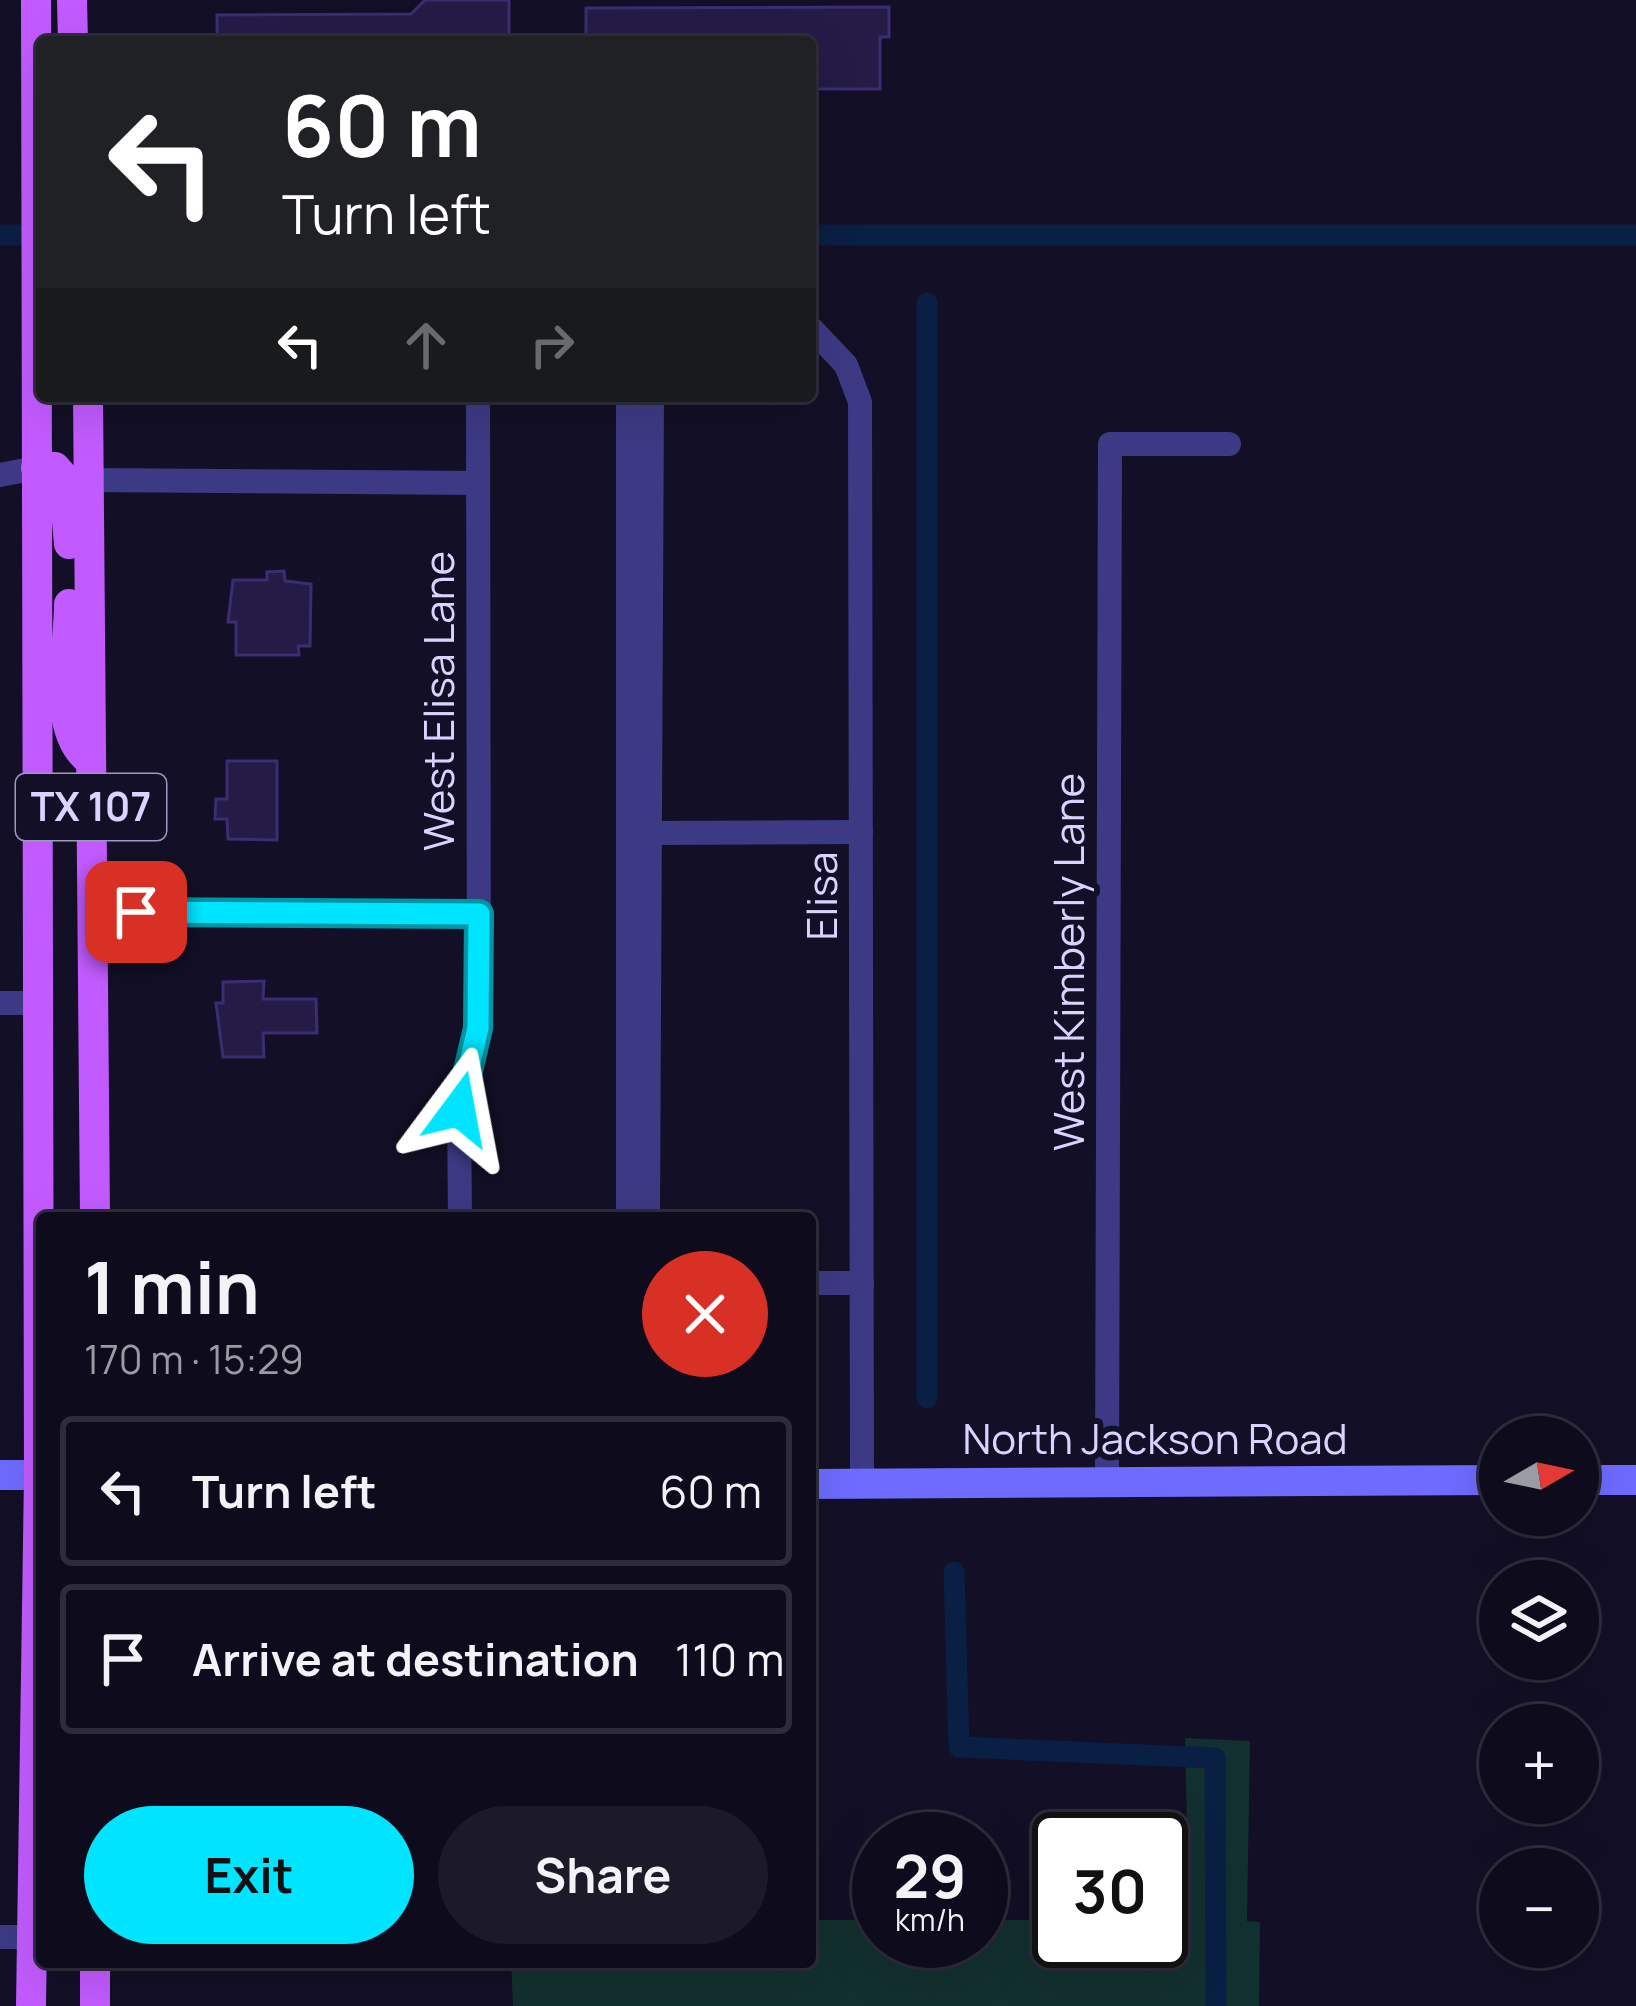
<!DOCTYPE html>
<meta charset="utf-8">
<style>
:root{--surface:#0e0b1c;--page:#1c1929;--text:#f1f3f6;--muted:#9b9ba3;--line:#2e2b3b;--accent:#00e5ff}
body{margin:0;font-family:Manrope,sans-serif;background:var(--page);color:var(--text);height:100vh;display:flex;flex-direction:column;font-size:45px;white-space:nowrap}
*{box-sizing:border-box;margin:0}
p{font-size:39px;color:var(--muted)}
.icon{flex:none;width:66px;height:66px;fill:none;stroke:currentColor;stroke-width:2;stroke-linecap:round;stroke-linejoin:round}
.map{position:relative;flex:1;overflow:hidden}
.sheet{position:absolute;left:36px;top:1212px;width:780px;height:756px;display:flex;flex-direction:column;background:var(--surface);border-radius:12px;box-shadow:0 12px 48px #0002,0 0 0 3px var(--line)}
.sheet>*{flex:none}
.top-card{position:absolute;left:36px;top:36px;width:780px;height:366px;border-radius:12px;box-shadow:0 12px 48px #0002,0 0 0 3px var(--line);background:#202124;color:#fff;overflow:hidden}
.needle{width:78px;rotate:81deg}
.buttons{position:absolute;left:1479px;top:1416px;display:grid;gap:24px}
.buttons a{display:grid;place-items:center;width:120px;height:120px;border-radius:50%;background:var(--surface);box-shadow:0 12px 48px #0002,0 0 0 3px var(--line);font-size:60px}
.speed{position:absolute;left:852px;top:1812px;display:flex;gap:24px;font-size:60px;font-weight:700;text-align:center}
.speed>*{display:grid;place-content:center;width:156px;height:156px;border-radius:50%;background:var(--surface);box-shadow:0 12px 48px #0002,0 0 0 3px var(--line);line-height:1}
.speed small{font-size:30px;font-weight:400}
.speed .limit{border:6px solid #111;border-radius:18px;background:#fff;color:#111}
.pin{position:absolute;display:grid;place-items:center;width:102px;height:102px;color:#fff;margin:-51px;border-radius:24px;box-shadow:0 6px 18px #0006}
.me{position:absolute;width:132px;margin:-66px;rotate:13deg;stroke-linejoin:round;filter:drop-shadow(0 0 9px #0008)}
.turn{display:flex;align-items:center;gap:42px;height:252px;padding:0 48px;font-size:54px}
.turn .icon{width:156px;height:156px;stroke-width:2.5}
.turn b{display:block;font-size:84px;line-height:102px}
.lanes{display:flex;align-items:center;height:114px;padding:0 48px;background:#0003;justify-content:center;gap:60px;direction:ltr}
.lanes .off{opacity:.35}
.round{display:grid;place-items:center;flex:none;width:126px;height:126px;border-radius:63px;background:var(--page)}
.overview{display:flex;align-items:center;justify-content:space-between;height:204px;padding:0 48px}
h1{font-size:72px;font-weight:700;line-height:90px}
.primary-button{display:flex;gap:24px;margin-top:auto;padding:24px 48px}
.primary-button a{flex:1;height:138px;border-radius:72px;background:var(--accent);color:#111;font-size:48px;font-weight:700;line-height:138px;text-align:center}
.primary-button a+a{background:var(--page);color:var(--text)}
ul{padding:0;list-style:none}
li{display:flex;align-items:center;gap:36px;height:150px;margin:0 24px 18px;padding:0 24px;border:6px solid var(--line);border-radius:12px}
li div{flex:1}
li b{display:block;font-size:45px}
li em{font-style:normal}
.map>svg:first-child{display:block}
.green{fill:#12302f}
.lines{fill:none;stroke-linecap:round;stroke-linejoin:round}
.canal{stroke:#0a1f44;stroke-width:21}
.building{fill:#241b47;stroke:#3b2d73;stroke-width:3}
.minor{stroke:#3d3a85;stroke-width:24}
.secondary{stroke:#6f6bff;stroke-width:30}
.primary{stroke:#c25bff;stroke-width:30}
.route-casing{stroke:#0095a6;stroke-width:30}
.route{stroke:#00e5ff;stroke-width:21}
.labels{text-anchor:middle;stroke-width:12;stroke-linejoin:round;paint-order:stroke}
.shield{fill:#130f26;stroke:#9e99be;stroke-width:3}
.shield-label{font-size:39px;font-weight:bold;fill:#d9d4ff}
.street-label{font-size:42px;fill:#d9d4ff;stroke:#130f26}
</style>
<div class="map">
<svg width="1636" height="2006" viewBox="0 0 1636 2006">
<rect width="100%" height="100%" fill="#130f26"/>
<path class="green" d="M1185,1738L1250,1741L1247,1921L1260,1922L1259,2006H513L511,1962H810V1920H879V1941H981V1920H1059V1941H1161V1919H1189Z"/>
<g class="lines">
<g class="canal">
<path d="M0,235H42"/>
<path d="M810,235H1636"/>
<path d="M927,1398V303"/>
<path d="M954,1572L959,1747L1215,1758L1216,2006"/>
</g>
</g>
<g class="building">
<path d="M425,0H509V42H217V15L411,14Z"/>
<path d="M889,7V37H880V89H810V37L586,38V8Z"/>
<path d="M284,571L285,581L311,584L310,646H298L299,655H236V622H228L233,580H267V572Z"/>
<path d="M227,761H277V840L228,839L227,819H215L216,799H227Z"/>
<path d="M264,981L263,999H316L317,1033H263L264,1057H223L216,1003H223V982Z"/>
</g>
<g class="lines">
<g class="minor">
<path d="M810,327L846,365L860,402L862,1483"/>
<path d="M628,396V1218"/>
<path d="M0,475L36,468"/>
<path d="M88,480L478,483"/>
<path d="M650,833L861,832"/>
<path d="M93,912L479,914"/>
<path d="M0,1003H38"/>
<path d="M460,1218L459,1109L479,1028L478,396"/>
<path d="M648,1218L652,396"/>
<path d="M810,1283H862"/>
<path d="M1107,1480L1110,444H1229"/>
<path d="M0,1937H30"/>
</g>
<g class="secondary">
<path d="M0,1475H42"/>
<path d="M1578,1480H1636"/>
<path d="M810,1484L1500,1480"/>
</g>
<g class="primary">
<path d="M72,0L73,42"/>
<path d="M88,396L95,1218"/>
<path d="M36,468L55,467L63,476L69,544"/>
<path d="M69,604C69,652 49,731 91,762"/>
<path d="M31,2006L39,1475L36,0"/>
<path d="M95,2006V1962"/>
</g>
</g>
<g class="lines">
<defs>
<path id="route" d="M136,912L479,914L478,1028L459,1109"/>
</defs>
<use href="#route" class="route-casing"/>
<use href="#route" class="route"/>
</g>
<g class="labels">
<rect class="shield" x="16" y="774" width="150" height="66" rx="9"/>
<g class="shield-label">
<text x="91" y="821">TX 107</text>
</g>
<g class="street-label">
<text transform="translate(439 701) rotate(-90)" y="15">West Elisa Lane</text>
<text transform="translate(822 896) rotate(-90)" y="15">Elisa</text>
<text transform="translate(1069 962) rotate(-90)" y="15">West Kimberly Lane</text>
<text x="1155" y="1454">North Jackson Road</text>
</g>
</g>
</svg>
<div class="buttons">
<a><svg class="needle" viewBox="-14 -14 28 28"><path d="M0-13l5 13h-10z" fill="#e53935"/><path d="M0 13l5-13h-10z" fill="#9b9ba3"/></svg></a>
<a><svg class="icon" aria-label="layers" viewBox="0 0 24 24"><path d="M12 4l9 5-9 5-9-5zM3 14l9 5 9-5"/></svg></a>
<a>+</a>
<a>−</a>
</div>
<div class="speed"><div>29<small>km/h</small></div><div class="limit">30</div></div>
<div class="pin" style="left:136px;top:912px;background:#d93025"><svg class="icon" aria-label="arrive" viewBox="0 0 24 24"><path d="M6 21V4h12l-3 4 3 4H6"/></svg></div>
<svg class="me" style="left:459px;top:1109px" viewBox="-20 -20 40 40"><path d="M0-17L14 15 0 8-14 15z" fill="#00e5ff" stroke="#fff" stroke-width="4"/></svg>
<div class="top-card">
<div class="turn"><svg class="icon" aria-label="left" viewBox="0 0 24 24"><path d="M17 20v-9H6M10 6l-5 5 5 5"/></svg><div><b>60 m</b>Turn left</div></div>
<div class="lanes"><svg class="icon" aria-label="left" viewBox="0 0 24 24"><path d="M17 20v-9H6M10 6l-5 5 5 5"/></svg><svg class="icon off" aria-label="ahead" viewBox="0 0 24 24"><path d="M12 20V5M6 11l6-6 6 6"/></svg><svg class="icon off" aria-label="right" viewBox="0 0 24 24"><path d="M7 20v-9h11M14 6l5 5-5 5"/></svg></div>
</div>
<section class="sheet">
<div class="overview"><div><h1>1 min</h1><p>170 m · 15:29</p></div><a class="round" style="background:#d93025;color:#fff"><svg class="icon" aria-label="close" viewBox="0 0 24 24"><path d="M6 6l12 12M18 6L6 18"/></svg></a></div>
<ul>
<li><svg class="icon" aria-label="left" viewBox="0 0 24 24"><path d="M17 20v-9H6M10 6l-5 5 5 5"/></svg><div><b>Turn left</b></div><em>60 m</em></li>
<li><svg class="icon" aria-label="arrive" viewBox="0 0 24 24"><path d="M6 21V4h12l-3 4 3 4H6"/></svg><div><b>Arrive at destination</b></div><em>110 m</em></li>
</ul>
<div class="primary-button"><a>Exit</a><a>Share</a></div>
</section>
</div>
